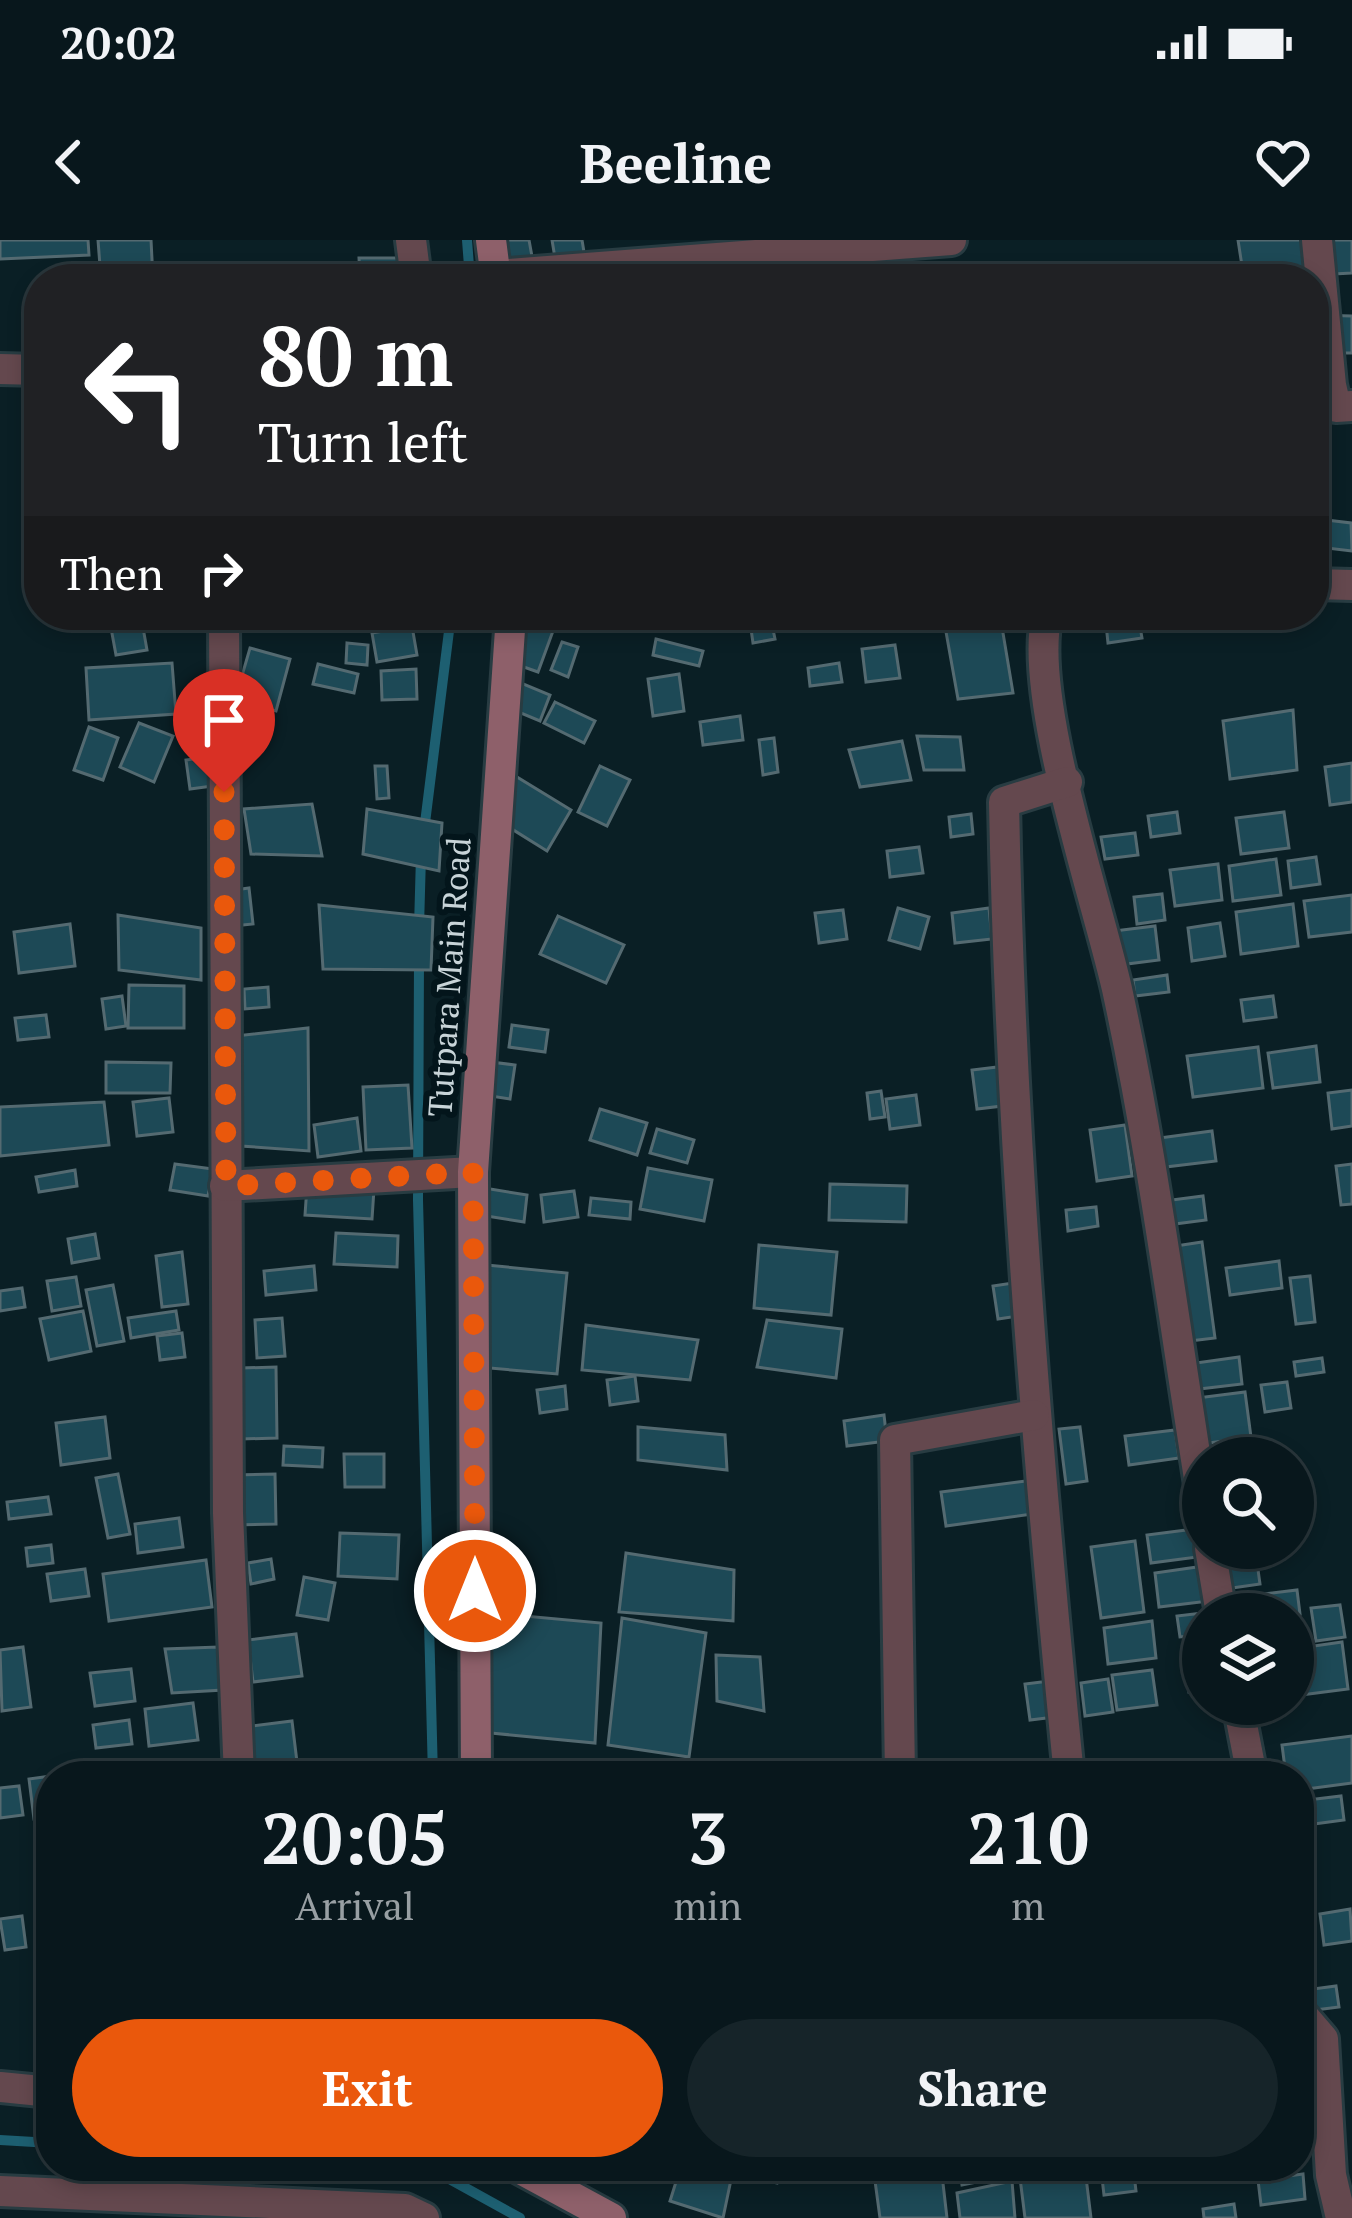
<!DOCTYPE html>
<style>
:root{--surface:#08171c;--page:#162429;--text:#f1f3f6;--muted:#989fa3;--line:#29363b;--accent:#ea580c}
body{margin:0;font-family:"PT Serif",serif;background:var(--page);color:var(--text);height:100vh;display:flex;flex-direction:column;font-size:45px;white-space:nowrap}
*{box-sizing:border-box;margin:0}
p{font-size:39px;color:var(--muted)}
.icon{flex:none;width:66px;height:66px;fill:none;stroke:currentColor;stroke-width:2;stroke-linecap:round;stroke-linejoin:round}
.map{position:relative;flex:1;overflow:hidden}
.details{position:absolute;left:36px;top:1521px;width:1278px;height:420px;display:flex;flex-direction:column;background:var(--surface);border-radius:48px;box-shadow:0 6px 18px #0003,0 0 0 3px var(--line)}
.details>*{flex:none}
.top-card{position:absolute;left:24px;top:24px;width:1305px;height:366px;border-radius:48px;box-shadow:0 6px 18px #0003,0 0 0 3px var(--line);background:#202124;color:#fff;overflow:hidden}
.buttons{position:absolute;left:1182px;top:1197px;display:grid;gap:24px}
.buttons a{display:grid;place-items:center;width:132px;height:132px;border-radius:50%;background:var(--surface);box-shadow:0 6px 18px #0003,0 0 0 3px var(--line);font-size:60px}
.pin{position:absolute;display:grid;place-items:center;width:102px;height:102px;color:#fff;margin:-123px -51px;border-radius:50% 50% 50% 0;rotate:-45deg;box-shadow:0 0 12px #0007}
.pin .icon{rotate:45deg}
.me{position:absolute;width:132px;margin:-66px;rotate:0deg;stroke-linejoin:round;filter:drop-shadow(0 0 9px #0008)}
.turn{display:flex;align-items:center;gap:42px;height:252px;padding:0 36px;font-size:54px}
.turn .icon{width:156px;height:156px;stroke-width:2.5}
.turn b{display:block;font-size:84px;line-height:102px}
.then{display:flex;align-items:center;height:114px;padding:0 36px;background:#0003;gap:24px;font-size:45px}
.eta{display:flex;justify-content:space-evenly;align-items:center;height:204px;text-align:center}
.eta b{font-size:72px;font-weight:700;line-height:84px}
.primary-button{display:flex;gap:24px;margin-top:auto;padding:24px 36px}
.primary-button a{flex:1;height:138px;border-radius:72px;background:var(--accent);color:#fff;font-size:48px;font-weight:700;line-height:138px;text-align:center}
.primary-button a+a{background:var(--page);color:var(--text)}
.status{display:flex;justify-content:space-between;align-items:center;height:84px;padding:0 60px;background:var(--surface);direction:ltr}
.status svg{height:33px;fill:currentColor}
header{display:flex;justify-content:space-between;align-items:center;height:156px;padding:0 36px;background:var(--surface);font-size:54px;font-weight:700}
.map>svg:first-child{display:block}
.lines{fill:none;stroke-linecap:round;stroke-linejoin:round}
.stream{stroke:#1d5f71;stroke-width:10}
.building{fill:#1d4956;stroke:#546a71;stroke-width:3}
.street-casing{stroke:#283c42;stroke-width:36}
.secondary-casing{stroke:#283c42;stroke-width:36}
.street{stroke:#64484e;stroke-width:30}
.secondary{stroke:#8e606a;stroke-width:30}
.route{stroke:#ea580c;stroke-width:21;stroke-dasharray:0 37.8}
.labels{text-anchor:middle;stroke-width:12;stroke-linejoin:round;paint-order:stroke}
.street-label{font-size:33px;fill:#c8d4d8;stroke:#03151b}
</style>
<div class="status"><b>20:02</b><svg viewBox="0 0 49 12"><path d="M0 12V9h3v3zM5 12V6h3v6zM10 12V3h3v9zM15 12V0h3v12zM26 1h20v11H26zM47 4h2v5h-2z"/></svg></div>
<header><svg class="icon" aria-label="back" viewBox="0 0 24 24"><path d="M15 5l-7 7 7 7"/></svg>Beeline<svg class="icon" aria-label="heart" viewBox="0 0 24 24"><path d="M12 20l-8-8c-3-5 5-10 8-4 3-6 11-1 8 4z"/></svg></header>
<div class="map">
<svg width="1352" height="1978" viewBox="0 0 1352 1978">
<rect width="100%" height="100%" fill="#0a1f25"/>
<g class="lines">
<g class="stream">
<path d="M467,0L470,39"/>
<path d="M424,591L451,375"/>
<path d="M419,687L421,616"/>
<path d="M419,718L418,960L433,1536"/>
<path d="M0,1900L51,1903"/>
<path d="M426,1926L520,1978"/>
</g>
</g>
<g class="building">
<path d="M0,0H88L89,15L0,19Z"/>
<path d="M98,0H151L153,39H101Z"/>
<path d="M475,0H529L533,22L481,30Z"/>
<path d="M552,0H582L584,12L555,18Z"/>
<path d="M1238,0H1352V33L1244,39Z"/>
<path d="M890,14L894,39H838L835,23Z"/>
<path d="M359,18H402L404,39H360Z"/>
<path d="M301,26V39H246V29Z"/>
<path d="M1314,75L1352,76V113H1314Z"/>
<path d="M1318,279L1351,283L1352,311L1318,307Z"/>
<path d="M749,375H770L775,399L753,403Z"/>
<path d="M943,375H1000L1013,453L958,459Z"/>
<path d="M1105,375H1138L1142,398L1108,403Z"/>
<path d="M511,376L553,391L538,432L496,417Z"/>
<path d="M142,382L147,410L116,415L111,388Z"/>
<path d="M412,386L417,415L377,422L372,393Z"/>
<path d="M656,399L703,411L699,426L653,415Z"/>
<path d="M562,402L578,407L568,437L551,430Z"/>
<path d="M347,403L368,405L367,425L346,423Z"/>
<path d="M895,405L900,438L866,442L862,409Z"/>
<path d="M250,408L290,419L276,471L235,460Z"/>
<path d="M172,423L176,474L89,480L86,428Z"/>
<path d="M839,423L842,442L810,446L808,428Z"/>
<path d="M318,424L358,434L354,453L313,444Z"/>
<path d="M416,429L417,459L382,460L381,431Z"/>
<path d="M679,434L684,471L653,476L648,439Z"/>
<path d="M502,435L550,455L540,481L492,461Z"/>
<path d="M555,462L595,481L584,503L544,483Z"/>
<path d="M1293,470L1297,530L1230,539L1223,481Z"/>
<path d="M740,476L743,500L703,505L700,482Z"/>
<path d="M139,483L173,496L154,542L120,527Z"/>
<path d="M89,487L118,498L103,540L74,530Z"/>
<path d="M917,496L960,497L964,530H924Z"/>
<path d="M774,498L778,532L763,535L759,500Z"/>
<path d="M902,501L911,540L860,547L849,510Z"/>
<path d="M215,516L220,545L190,549L186,520Z"/>
<path d="M1352,523V562L1330,565L1325,527Z"/>
<path d="M375,526H387L389,558L377,559Z"/>
<path d="M600,526L630,540L607,586L578,572Z"/>
<path d="M507,531L571,570L547,611L483,571Z"/>
<path d="M312,564L322,616L251,614L244,569Z"/>
<path d="M367,569L442,583L439,631L363,614Z"/>
<path d="M1177,572L1180,593L1151,597L1148,576Z"/>
<path d="M1284,572L1289,608L1241,614L1236,578Z"/>
<path d="M971,574L973,594L951,597L949,577Z"/>
<path d="M1135,593L1138,615L1105,619L1101,597Z"/>
<path d="M919,607L923,633L890,637L887,611Z"/>
<path d="M1316,617L1320,644L1291,648L1288,621Z"/>
<path d="M1276,619L1281,655L1233,661L1229,626Z"/>
<path d="M1218,624L1222,660L1175,666L1170,630Z"/>
<path d="M249,648L253,684L232,686L227,651Z"/>
<path d="M1162,654L1165,680L1137,684L1134,657Z"/>
<path d="M1352,655V692L1309,697L1304,661Z"/>
<path d="M1293,664L1298,706L1241,714L1236,672Z"/>
<path d="M319,665L433,677L431,730L323,729Z"/>
<path d="M898,668L929,677L920,709L889,700Z"/>
<path d="M989,668L992,699L955,703L952,673Z"/>
<path d="M843,670L847,699L819,703L815,673Z"/>
<path d="M118,675L201,688V740L119,730Z"/>
<path d="M558,676L624,705L606,743L540,714Z"/>
<path d="M1220,683L1225,716L1192,721L1188,688Z"/>
<path d="M70,684L75,726L19,733L14,692Z"/>
<path d="M1155,686L1159,720L1119,725L1114,691Z"/>
<path d="M1167,735L1169,752L1135,756L1133,740Z"/>
<path d="M129,745L184,746V788H128Z"/>
<path d="M268,747L269,767L245,769L244,749Z"/>
<path d="M122,756L126,786L106,789L102,759Z"/>
<path d="M1273,756L1276,777L1244,781L1241,760Z"/>
<path d="M46,775L49,797L18,800L15,778Z"/>
<path d="M512,785L548,790L545,812L509,807Z"/>
<path d="M308,788L309,911L241,906L235,796Z"/>
<path d="M1316,806L1320,842L1273,848L1268,813Z"/>
<path d="M1258,807L1263,848L1193,857L1187,816Z"/>
<path d="M483,821L515,825L510,859L478,854Z"/>
<path d="M106,822L171,823L170,853H106Z"/>
<path d="M1014,825L1019,864L977,869L972,830Z"/>
<path d="M408,845L412,908L366,910L363,847Z"/>
<path d="M1352,850V886L1332,889L1328,853Z"/>
<path d="M881,851L885,877L870,879L867,853Z"/>
<path d="M916,855L920,885L890,889L886,859Z"/>
<path d="M169,858L173,892L137,896L133,862Z"/>
<path d="M104,862L109,905L0,916V867Z"/>
<path d="M600,869L647,883L637,915L590,900Z"/>
<path d="M357,878L361,911L318,917L314,885Z"/>
<path d="M1125,885L1132,936L1097,941L1090,890Z"/>
<path d="M657,889L694,900L687,923L650,913Z"/>
<path d="M1212,891L1216,921L1157,928L1152,899Z"/>
<path d="M175,924L213,929L208,956L170,950Z"/>
<path d="M1352,924V964L1341,965L1336,926Z"/>
<path d="M648,928L712,940L704,981L640,969Z"/>
<path d="M75,930L77,946L39,952L36,937Z"/>
<path d="M830,944L907,946L906,982L829,980Z"/>
<path d="M307,946L374,949L372,979L305,975Z"/>
<path d="M478,947L527,955L524,982L474,974Z"/>
<path d="M574,951L578,977L544,982L541,955Z"/>
<path d="M1203,956L1206,980L1167,985L1164,961Z"/>
<path d="M591,958L631,962L630,979L589,975Z"/>
<path d="M1096,967L1098,986L1068,991L1066,970Z"/>
<path d="M336,993L398,996L397,1027L334,1024Z"/>
<path d="M95,994L99,1018L72,1023L68,999Z"/>
<path d="M1202,1002L1215,1098L1181,1102L1169,1007Z"/>
<path d="M759,1005L837,1012L831,1075L754,1068Z"/>
<path d="M182,1012L188,1064L162,1067L156,1016Z"/>
<path d="M1279,1021L1282,1048L1230,1055L1226,1028Z"/>
<path d="M476,1024L567,1033L557,1134L466,1126Z"/>
<path d="M314,1026L316,1050L266,1055L264,1031Z"/>
<path d="M1310,1036L1315,1082L1296,1084L1290,1038Z"/>
<path d="M76,1037L81,1066L52,1071L47,1041Z"/>
<path d="M1034,1040L1038,1073L998,1079L993,1046Z"/>
<path d="M113,1045L124,1101L97,1106L86,1050Z"/>
<path d="M22,1048L25,1067L0,1071V1051Z"/>
<path d="M83,1071L91,1111L49,1120L40,1079Z"/>
<path d="M176,1071L179,1090L131,1098L128,1078Z"/>
<path d="M282,1078L285,1116L257,1118L255,1080Z"/>
<path d="M767,1080L842,1089L836,1138L757,1127Z"/>
<path d="M586,1085L698,1100L690,1140L582,1130Z"/>
<path d="M182,1093L185,1117L160,1120L157,1096Z"/>
<path d="M1239,1117L1242,1144L1199,1149L1196,1123Z"/>
<path d="M1322,1118L1324,1132L1296,1136L1294,1122Z"/>
<path d="M276,1127L277,1198L241,1199V1128Z"/>
<path d="M635,1136L638,1161L610,1165L607,1140Z"/>
<path d="M1287,1142L1291,1168L1265,1172L1261,1145Z"/>
<path d="M565,1146L567,1169L540,1173L537,1150Z"/>
<path d="M1245,1152L1251,1197L1202,1204L1197,1158Z"/>
<path d="M884,1175L887,1201L847,1206L844,1181Z"/>
<path d="M105,1177L110,1218L61,1225L56,1183Z"/>
<path d="M638,1187L725,1195L727,1230L638,1220Z"/>
<path d="M1080,1187L1087,1241L1066,1244L1059,1189Z"/>
<path d="M1175,1190L1179,1218L1129,1225L1125,1196Z"/>
<path d="M284,1206L323,1208L322,1227L283,1225Z"/>
<path d="M344,1214H384V1247H345Z"/>
<path d="M118,1234L130,1294L108,1298L96,1238Z"/>
<path d="M275,1234L276,1284L233,1285V1235Z"/>
<path d="M1042,1239L1047,1272L946,1286L941,1252Z"/>
<path d="M48,1257L51,1274L9,1279L7,1262Z"/>
<path d="M179,1278L183,1307L138,1313L135,1284Z"/>
<path d="M1202,1288L1205,1316L1151,1323L1147,1295Z"/>
<path d="M340,1293L399,1295L397,1339L338,1336Z"/>
<path d="M1135,1301L1144,1372L1101,1378L1091,1307Z"/>
<path d="M51,1305L53,1323L28,1326L26,1308Z"/>
<path d="M1226,1308H1255L1260,1344L1232,1348Z"/>
<path d="M626,1313L734,1330L733,1381L619,1372Z"/>
<path d="M271,1319L274,1339L251,1344L248,1323Z"/>
<path d="M206,1320L212,1367L109,1381L103,1334Z"/>
<path d="M1204,1326L1209,1361L1159,1367L1155,1333Z"/>
<path d="M85,1329L89,1356L51,1361L47,1334Z"/>
<path d="M304,1337L335,1343L328,1380L297,1375Z"/>
<path d="M1297,1350L1300,1374H1240L1238,1357Z"/>
<path d="M1340,1365L1345,1397L1316,1401L1311,1368Z"/>
<path d="M482,1372L601,1383L595,1503L480,1492Z"/>
<path d="M1211,1372L1203,1374V1395L1180,1397L1177,1376Z"/>
<path d="M622,1378L706,1393L689,1517L608,1505Z"/>
<path d="M1152,1381L1156,1418L1108,1424L1104,1388Z"/>
<path d="M296,1394L302,1436L253,1442L248,1400Z"/>
<path d="M1342,1402L1348,1449L1293,1456V1409Z"/>
<path d="M23,1407L31,1467L2,1471L0,1410Z"/>
<path d="M218,1407L223,1450L172,1453L165,1409Z"/>
<path d="M716,1415L760,1417L764,1471L717,1461Z"/>
<path d="M1203,1427V1450L1189,1452L1186,1429Z"/>
<path d="M131,1429L135,1461L95,1466L90,1433Z"/>
<path d="M1152,1430L1157,1465L1117,1470L1112,1435Z"/>
<path d="M1074,1438L1079,1474L1030,1480L1025,1444Z"/>
<path d="M1108,1439L1113,1472L1085,1476L1081,1443Z"/>
<path d="M193,1463L198,1500L149,1506L145,1469Z"/>
<path d="M129,1480L132,1504L96,1508L93,1485Z"/>
<path d="M292,1481L297,1522L248,1528L243,1487Z"/>
<path d="M1352,1496V1543L1299,1550V1536H1286L1282,1505Z"/>
<path d="M51,1536V1577L34,1579L29,1539Z"/>
<path d="M19,1546L23,1575L0,1578V1548Z"/>
<path d="M1341,1556L1344,1580L1299,1586V1561Z"/>
<path d="M1350,1669L1352,1701L1324,1705L1320,1674Z"/>
<path d="M22,1676L26,1707L5,1710L0,1679Z"/>
<path d="M1336,1746L1339,1767L1315,1770L1313,1749Z"/>
<path d="M639,1926H669L667,1942L637,1938Z"/>
<path d="M681,1926L733,1930L723,1978L670,1961Z"/>
<path d="M747,1926H781L777,1943L745,1936Z"/>
<path d="M873,1926H941L947,1978H880Z"/>
<path d="M959,1926H1031L1032,1931L962,1945Z"/>
<path d="M1182,1926H1217L1218,1936L1184,1941Z"/>
<path d="M1085,1929L1091,1978H1025L1020,1938Z"/>
<path d="M1134,1934L1136,1951L1104,1955L1102,1938Z"/>
<path d="M1303,1934L1305,1959L1261,1965L1258,1940Z"/>
<path d="M1012,1941L1015,1978H960L957,1953Z"/>
<path d="M1234,1964L1236,1978H1204L1203,1969Z"/>
</g>
<g class="lines">
<defs>
<g id="street">
<path d="M411,0L416,39"/>
<path d="M1317,0L1331,145L1336,167L1352,166"/>
<path d="M495,35L951,0"/>
<path d="M0,129L39,130"/>
<path d="M1314,344L1352,345"/>
<path d="M224,375L228,1273L239,1536"/>
<path d="M1047,375C1027,455 1097,660 1117,749C1154,919 1175,1092 1203,1263"/>
<path d="M1067,542L1004,562C1010,888 1037,1212 1069,1536"/>
<path d="M225,946L473,932"/>
<path d="M1210,1308L1221,1374"/>
<path d="M1238,1464L1252,1536"/>
<path d="M607,1536H636"/>
<path d="M900,1536L895,1200L1034,1175"/>
<path d="M1299,1771L1323,1799L1331,1935L1341,1978"/>
<path d="M0,1847L51,1852"/>
<path d="M0,1951L405,1969L424,1978"/>
</g>
<g id="secondary">
<path d="M491,0L496,39"/>
<path d="M476,1536L473,932L511,375"/>
<path d="M515,1926L611,1978"/>
</g>
</defs>
<use href="#street" class="street-casing"/>
<use href="#secondary" class="secondary-casing"/>
<use href="#street" class="street"/>
<use href="#secondary" class="secondary"/>
</g>
<g class="lines">
<path class="route" d="M224,552L226,946L473,932L475,1351"/>
</g>
<g class="labels">
<g class="street-label">
<text transform="translate(449 737) rotate(-86)" y="12">Tutpara Main Road</text>
</g>
</g>
</svg>
<div class="buttons">
<a><svg class="icon" aria-label="search" viewBox="0 0 24 24"><circle cx="10" cy="10" r="6"/><path d="M15 15l6 6"/></svg></a>
<a><svg class="icon" aria-label="layers" viewBox="0 0 24 24"><path d="M12 4l9 5-9 5-9-5zM3 14l9 5 9-5"/></svg></a>
</div>
<div class="pin" style="left:224px;top:552px;background:#d93025"><svg class="icon" aria-label="arrive" viewBox="0 0 24 24"><path d="M6 21V4h12l-3 4 3 4H6"/></svg></div>
<svg class="me" style="left:475px;top:1351px" viewBox="-20 -20 40 40"><circle r="17" fill="#ea580c" stroke="#fff" stroke-width="3"/><path d="M0-11L8 9 0 5-8 9z" fill="#fff"/></svg>
<div class="top-card">
<div class="turn"><svg class="icon" aria-label="left" viewBox="0 0 24 24"><path d="M17 20v-9H6M10 6l-5 5 5 5"/></svg><div><b>80 m</b>Turn left</div></div>
<div class="then">Then<svg class="icon" aria-label="right" viewBox="0 0 24 24"><path d="M7 20v-9h11M14 6l5 5-5 5"/></svg></div>
</div>
<section class="details">
<div class="eta">
<div><b>20:05</b><p>Arrival</p></div>
<div><b>3</b><p>min</p></div>
<div><b>210</b><p>m</p></div>
</div>
<div class="primary-button"><a>Exit</a><a>Share</a></div>
</section>
</div>
